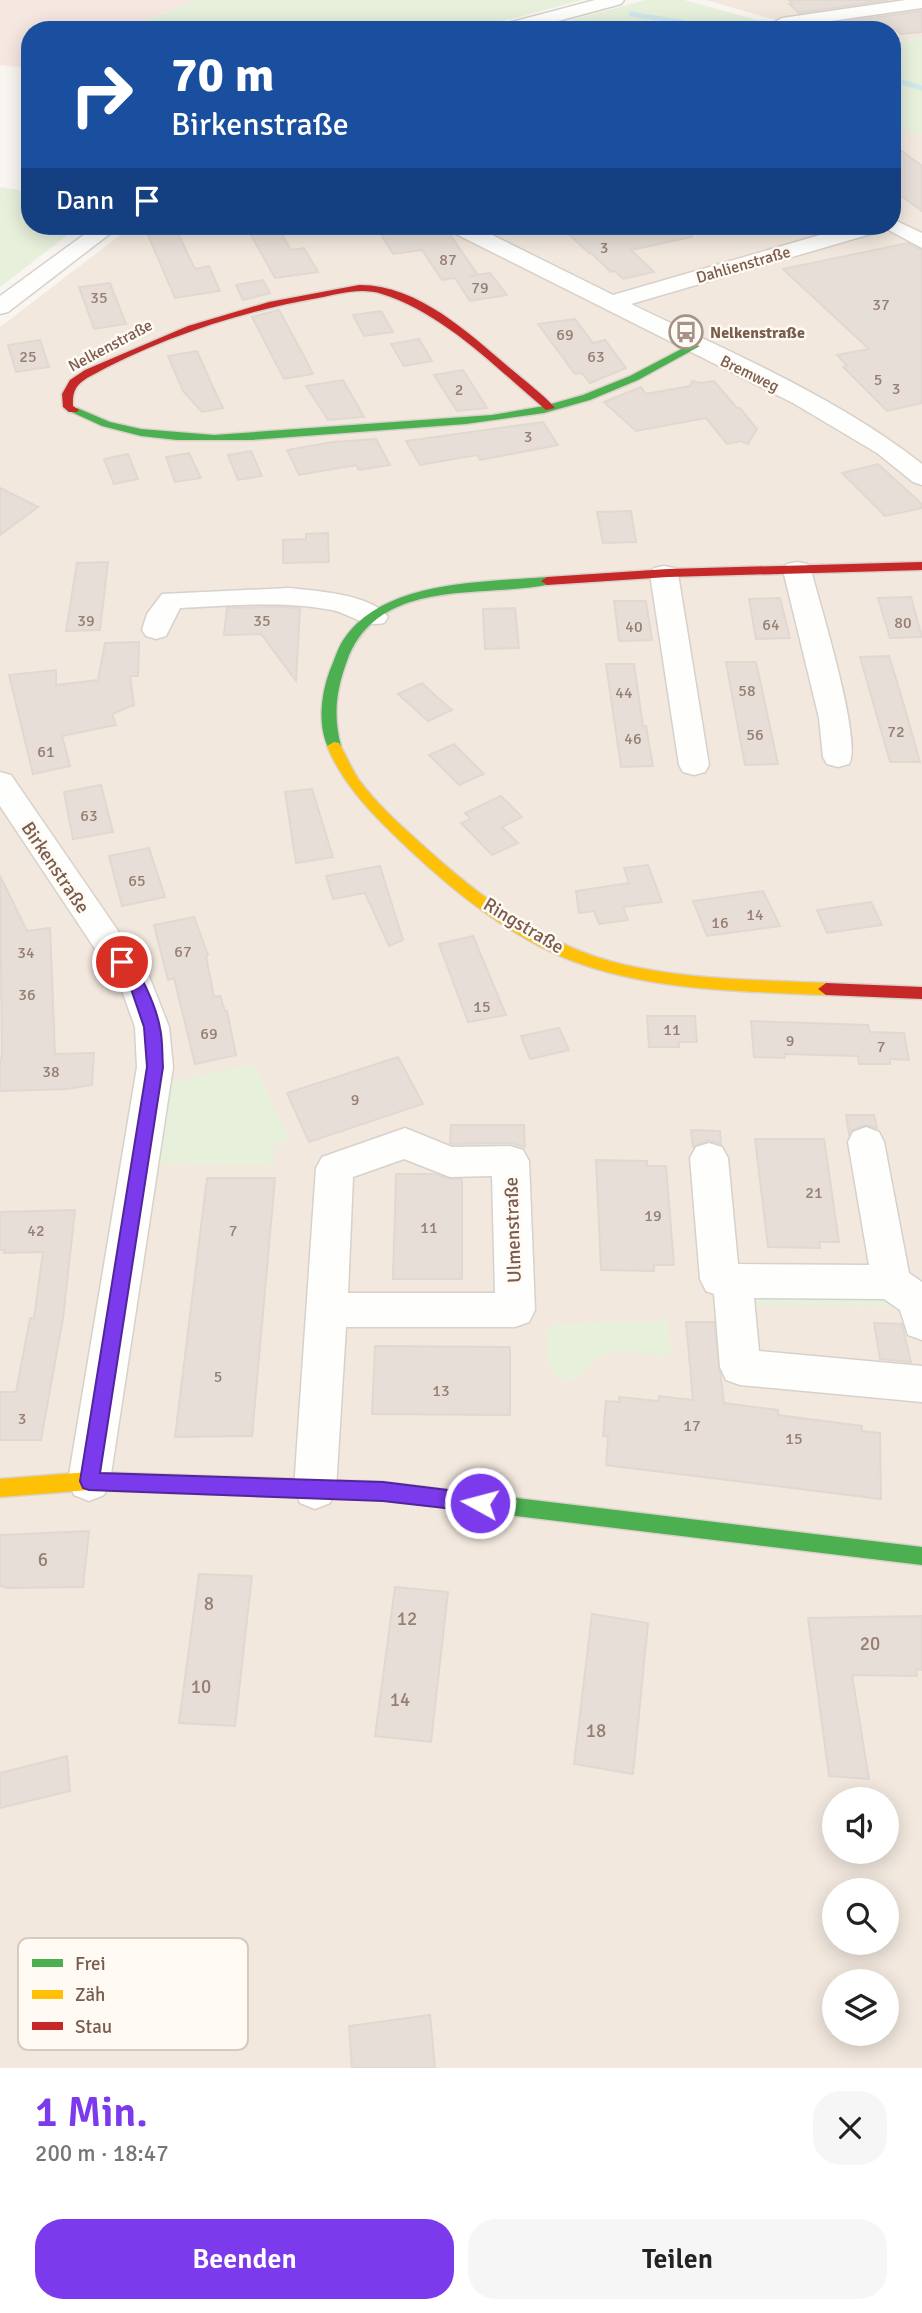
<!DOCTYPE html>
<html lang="de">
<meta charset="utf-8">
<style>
:root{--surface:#fff;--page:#f6f6f6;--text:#222;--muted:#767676;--accent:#7c3aed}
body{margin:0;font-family:Signika,sans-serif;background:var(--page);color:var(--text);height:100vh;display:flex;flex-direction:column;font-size:26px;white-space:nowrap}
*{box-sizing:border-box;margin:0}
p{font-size:23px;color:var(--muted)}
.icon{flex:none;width:38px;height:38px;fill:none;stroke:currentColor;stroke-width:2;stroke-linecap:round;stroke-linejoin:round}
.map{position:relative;height:2068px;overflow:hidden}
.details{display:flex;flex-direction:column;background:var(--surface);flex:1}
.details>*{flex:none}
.hud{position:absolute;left:21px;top:21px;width:880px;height:214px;border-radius:28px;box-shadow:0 4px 18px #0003;background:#1a4fa0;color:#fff;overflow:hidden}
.controls{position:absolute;left:822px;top:1787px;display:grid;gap:14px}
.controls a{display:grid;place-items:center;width:77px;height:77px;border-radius:50%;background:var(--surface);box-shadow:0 4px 18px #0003;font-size:35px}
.pin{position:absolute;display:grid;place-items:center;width:60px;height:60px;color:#fff;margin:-30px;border:4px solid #fff;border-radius:50%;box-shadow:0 2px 7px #0007}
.me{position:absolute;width:77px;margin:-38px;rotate:277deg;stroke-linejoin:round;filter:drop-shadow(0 0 5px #0008)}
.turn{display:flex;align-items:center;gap:24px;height:147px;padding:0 35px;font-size:32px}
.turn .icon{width:91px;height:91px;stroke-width:2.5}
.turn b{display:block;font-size:49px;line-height:60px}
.then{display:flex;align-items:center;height:66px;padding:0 35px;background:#0003;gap:14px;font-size:26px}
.round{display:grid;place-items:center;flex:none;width:74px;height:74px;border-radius:28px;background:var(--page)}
.head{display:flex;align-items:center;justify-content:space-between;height:119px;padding:0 35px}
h1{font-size:42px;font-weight:600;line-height:52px;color:var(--accent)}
.button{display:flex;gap:14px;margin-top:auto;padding:14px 35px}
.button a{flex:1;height:80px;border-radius:28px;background:var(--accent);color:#fff;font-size:28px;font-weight:600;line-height:80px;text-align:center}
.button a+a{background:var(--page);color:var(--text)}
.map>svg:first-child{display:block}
.residential{fill:#f2e8de;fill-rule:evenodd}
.commercial{fill:#f6e8e1}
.green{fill:#e7f0db}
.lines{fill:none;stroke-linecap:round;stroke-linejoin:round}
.stream{stroke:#d0e8ea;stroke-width:5}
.building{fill:#e6ded7;stroke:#e2d8d2;stroke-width:2}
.street-casing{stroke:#d7d1cb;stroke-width:3}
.fast-casing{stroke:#d9d2cb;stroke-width:3}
.slow-casing{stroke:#d9d2cb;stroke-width:3}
.jam-casing{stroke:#d9d2cb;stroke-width:3}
.street{fill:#fefefd;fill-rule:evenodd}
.fast{fill:#4caf50;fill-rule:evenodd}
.slow{fill:#ffc107;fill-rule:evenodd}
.jam{fill:#c62828;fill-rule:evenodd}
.route{fill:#7c3aed;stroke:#51269a;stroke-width:2}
.labels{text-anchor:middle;stroke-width:5;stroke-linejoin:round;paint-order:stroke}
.number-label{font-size:16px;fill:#977e72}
.far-street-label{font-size:16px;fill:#7a5c4d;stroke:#fffaf3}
.far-poi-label{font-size:16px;font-weight:bold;fill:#7a5c4d;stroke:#fffaf3;text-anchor:start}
.street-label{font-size:19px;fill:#7a5c4d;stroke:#fffaf3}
.near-number-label{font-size:19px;fill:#977e72}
.key{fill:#fffaf3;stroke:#d7cbc1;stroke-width:2}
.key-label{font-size:19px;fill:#7a5c4d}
</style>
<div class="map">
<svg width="922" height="2068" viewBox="0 0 922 2068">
<rect width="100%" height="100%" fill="#f9f5f0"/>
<g class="residential">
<path d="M706,0H922V38L893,42L892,30H810Z"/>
<path d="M893,126L922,134V2068H0V327L132,226H892ZM835,1799H887V1852H835ZM835,1890H887V1942H835ZM835,1981H887V2034H835Z"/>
</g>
<path class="commercial" d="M0,0H196L121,30H30V66L25,68L0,65Z"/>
<g class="green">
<path d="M196,0H582L469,30H121Z"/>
<path d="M646,0H684L780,26L810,30H587L571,20Z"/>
<path d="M922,38V134L892,126L893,42Z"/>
<path d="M0,187L30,192V226H79L0,287Z"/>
<path d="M254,1064L289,1139L275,1144L274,1165L153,1163L164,1084Z"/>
<path d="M888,1296L901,1307L751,1306L755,1297Z"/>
<path d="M668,1321L671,1355C650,1356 615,1346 600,1357C591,1363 583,1373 576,1380L556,1378L547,1362L546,1331L556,1324Z"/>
</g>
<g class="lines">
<g class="stream">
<path d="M631,14L728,30"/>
<path d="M892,79L922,88"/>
</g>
</g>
<g class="building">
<path d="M789,0H888L799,13L789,4L792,3Z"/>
<path d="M922,11V32L901,34L896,30H818L814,26Z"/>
<path d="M892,144L922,166V211L892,189Z"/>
<path d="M246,226H277L291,250L304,248L318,272L275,278Z"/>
<path d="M376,226H444L478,275L470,276L490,273L507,295L470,301L455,278L442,280L422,250L393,254Z"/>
<path d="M560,226H691L692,237L631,250L654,272L623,279L615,271L611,272L591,253H589Z"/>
<path d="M177,231L195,269L209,266L220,291L175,298L148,235Z"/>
<path d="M908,243L922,250V403L887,411L843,367L847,366L837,355L869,349L783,269Z"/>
<path d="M263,280L270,293L243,300L236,285Z"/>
<path d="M110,283L126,324L94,329L79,287Z"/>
<path d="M279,310L305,358L313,374L284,379L252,317Z"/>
<path d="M381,311L393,332L364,336L353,315Z"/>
<path d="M575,319L593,343L605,340L626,368L590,383L582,373L575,374L538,324Z"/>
<path d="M419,339L432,361L404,366L391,344Z"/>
<path d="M40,340L49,367L16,372L8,345Z"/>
<path d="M197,351L212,385L223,408L202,412L183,391L168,356Z"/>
<path d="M463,370L470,381L487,408L457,411L434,375Z"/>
<path d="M343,380L364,417L328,420L306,386Z"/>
<path d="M692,381L701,383L714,381L737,408H740L757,429L748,444L740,441L727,444L706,418L636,431L604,402L641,387L646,394L690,386Z"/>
<path d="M543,422L558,445L480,460L477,455L420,465L406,441Z"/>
<path d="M376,439L390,465L359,470L356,465L299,475L287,450L333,442Z"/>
<path d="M251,451L262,476L238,480L228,455Z"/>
<path d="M189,453L201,478L175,482L166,457Z"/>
<path d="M128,454L138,479L114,484L104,459Z"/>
<path d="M878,464L922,504V508L885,516L842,473Z"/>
<path d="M0,488L38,507L0,535Z"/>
<path d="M631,511L636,542L603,543L597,512Z"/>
<path d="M328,533L329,562L283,563V540L306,539V534Z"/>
<path d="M108,562L100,630L66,631L77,563Z"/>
<path d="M911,597L922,637L890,638L878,598Z"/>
<path d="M780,598L790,638L756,639L749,599Z"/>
<path d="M614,601H646L652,640L619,641Z"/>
<path d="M276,607L300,608L296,681L261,634L224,635L227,608Z"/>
<path d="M515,608L519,648L485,649L483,609Z"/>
<path d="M139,642L138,676H130L134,705L112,714L116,725L62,736L70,766L33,774L9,675L56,670V685L98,680L105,643Z"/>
<path d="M889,656L901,695L920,762H890L860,657Z"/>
<path d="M726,662H756L778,764L745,765Z"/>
<path d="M606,664H634L643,726H646L653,766L621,767Z"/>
<path d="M422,683L437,697L452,710L428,721L398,694Z"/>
<path d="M454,744L484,774L459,785L429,755Z"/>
<path d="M101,785L113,832L73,839L64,792Z"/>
<path d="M312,789L333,857L296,863L285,792Z"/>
<path d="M501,796L522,817L502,827L518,843L492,855L461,823L471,819L465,813Z"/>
<path d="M149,848L165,897L122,906L109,856Z"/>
<path d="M648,865L662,902L623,907L628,920L599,924L594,911L579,913L576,891L629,883L624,868Z"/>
<path d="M380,866L403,940L389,946L365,893L333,899L326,876Z"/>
<path d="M0,876L27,931L50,928L55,1054L94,1053L92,1085L68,1089L0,1091V1058H2Z"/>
<path d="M763,891L780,926L707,936L693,901Z"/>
<path d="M871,902L882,925L827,933L817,910Z"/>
<path d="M194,917L208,955L206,956L214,997L220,996L225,1011H227L236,1055L195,1064L174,978L168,980L154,925Z"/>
<path d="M473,936L506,1015L468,1022L439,944Z"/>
<path d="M647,1016H695L697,1042H679V1047H649Z"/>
<path d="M751,1021L868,1025L870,1032L904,1033L909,1060L890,1059V1064H859L858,1056L784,1054L785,1058L754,1057Z"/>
<path d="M559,1028L569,1050L530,1059L521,1036Z"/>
<path d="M398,1057L423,1104L309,1142L287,1093Z"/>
<path d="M846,1115H874L877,1128L865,1125L852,1130L849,1134Z"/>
<path d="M451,1125H524L525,1147L510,1143L452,1144L450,1143Z"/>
<path d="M691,1130L720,1131L721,1144L708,1140L693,1147Z"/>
<path d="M755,1139H824L839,1242H819L820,1248L768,1247Z"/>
<path d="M596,1160L647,1161V1166H666L674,1265H654V1271L601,1270Z"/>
<path d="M396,1174H435L449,1179H462V1279H393Z"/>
<path d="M207,1178H275L252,1436L175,1437Z"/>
<path d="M75,1210L63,1318L41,1440H0V1392H16L30,1318H34L43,1252L4,1253L5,1250H0V1212Z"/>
<path d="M686,1322H714L724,1403L778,1410V1415L862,1426V1431L880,1433L881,1499L606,1465L608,1437L603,1436L606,1401L619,1402V1397L658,1401L659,1396L693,1400Z"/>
<path d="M874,1323L902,1324L911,1362L880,1359Z"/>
<path d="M375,1346L510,1347V1415L372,1414Z"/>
<path d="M89,1531L83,1587L9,1588L0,1586V1535Z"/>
<path d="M199,1574L252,1576L235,1726L179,1723Z"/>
<path d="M395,1587L448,1592L431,1742L375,1736Z"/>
<path d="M592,1614L648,1623L633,1774L574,1764Z"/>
<path d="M922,1616V1670L916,1669L917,1676L852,1675L869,1779L829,1776L808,1618Z"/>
<path d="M67,1756L70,1791L0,1808V1773Z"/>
<path d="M430,2015L435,2068H352L349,2026Z"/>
</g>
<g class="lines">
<defs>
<g id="street">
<path d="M595,0H624L621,4L525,30H494L497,26Z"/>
<path d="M906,0H922V8L782,28L773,23L782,18Z"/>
<path d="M892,219L922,233V248L883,227L881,231L631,304C729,352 836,396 922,464V485L913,482L877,453L793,403L450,231L447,226H474L613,295L851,226H892Z"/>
<path d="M96,226H120L8,312L0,314V296Z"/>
<path d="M797,562L807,564L811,570C819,602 863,742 849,764L838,767L827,764L823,757L819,718L783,570L787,564Z"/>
<path d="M664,566L674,568L678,574L709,765L705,772L694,775L683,772L679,765L650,574L654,568Z"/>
<path d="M289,588C315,591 372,594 388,617L384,623C364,628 351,614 332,610C283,600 230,606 180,608L166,636L156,639L146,636L142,630L147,614L162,594Z"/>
<path d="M0,772L11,775L149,976L169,1027L173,1067L110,1481L104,1495L89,1501L74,1495L68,1481L137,1067L135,1027L121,988L0,806Z"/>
<path d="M866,1127L879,1132L884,1142L909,1273L922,1282V1340L908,1335L900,1310L884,1299L754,1298L759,1351L922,1366V1402L740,1385L726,1380L720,1367L714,1294L706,1291L700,1279L690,1158L696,1147L709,1143L722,1147L728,1158L738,1264L869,1265L848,1142L853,1132Z"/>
<path d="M405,1128L452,1147L510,1146L523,1150L529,1161L535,1310L529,1322L515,1327H346L336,1489L330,1503L315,1509L300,1503L294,1489L316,1168L322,1157ZM404,1159L450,1177L492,1176L495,1293H348L353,1177Z"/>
</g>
<g id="fast">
<path d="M691,344L700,346L638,380L590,400L544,413L466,424L251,440H177L141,436L102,426L67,410L77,408L110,422L141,429L214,435L492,415L544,406L583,395L630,376Z"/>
<path d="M547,577L553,581L551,584C482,599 378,576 347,661C336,690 333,716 341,746L339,749H329C317,726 321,694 330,670C335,659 338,646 346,636C387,580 484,582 547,577Z"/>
<path d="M326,1480L383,1482L922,1547V1565L383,1500L326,1498L319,1495L316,1489L319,1483Z"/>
</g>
<g id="slow">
<path d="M334,742L339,743C346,755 351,768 359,780C376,803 397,822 418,841C478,896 545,947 625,965C691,980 759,980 826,983L834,989L826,995C740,991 651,991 570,960C511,937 458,895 413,853C379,821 345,789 327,746Z"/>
<path d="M89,1472L326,1480L333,1483L336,1489L333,1495L326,1498L89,1490L0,1497V1479Z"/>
</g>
<g id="jam">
<path d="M359,285C417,284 470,334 511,369C526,382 543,394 555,408L546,410C496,368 445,314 382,294C361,287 339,294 318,298C239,312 159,338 87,378C76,385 72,392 73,406L79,410L77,412H69L63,407L62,394L70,380L85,370L188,326L269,302Z"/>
<path d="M922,562V570L668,577L547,585L541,581L547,577L668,569Z"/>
<path d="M826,983L922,987V999L826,995L818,989Z"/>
</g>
</defs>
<use href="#street" class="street-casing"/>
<use href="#fast" class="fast-casing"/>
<use href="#slow" class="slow-casing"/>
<use href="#jam" class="jam-casing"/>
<use href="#street" class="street"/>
<use href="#fast" class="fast"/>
<use href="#slow" class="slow"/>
<use href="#jam" class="jam"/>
</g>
<path class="route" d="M122,957C139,962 157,1011 160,1028C163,1041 162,1055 163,1067L100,1473L383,1482L480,1494L487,1497L489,1503L487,1510L480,1512L383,1501L89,1490L83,1488L80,1481L147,1067L144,1027L130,986L114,962Z"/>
<defs>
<symbol id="bus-ring" viewBox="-11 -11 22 22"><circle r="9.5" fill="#fffaf3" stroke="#a69286" stroke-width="1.5"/><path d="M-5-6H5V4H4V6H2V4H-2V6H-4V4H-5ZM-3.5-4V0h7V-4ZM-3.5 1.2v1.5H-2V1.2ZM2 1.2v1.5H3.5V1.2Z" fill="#a69286"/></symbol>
</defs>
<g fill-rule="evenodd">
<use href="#bus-ring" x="667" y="313" width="38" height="38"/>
</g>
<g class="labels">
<g class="number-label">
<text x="604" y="253">3</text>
<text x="448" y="265">87</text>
<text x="480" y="293">79</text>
<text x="99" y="303">35</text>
<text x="881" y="310">37</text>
<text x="565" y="340">69</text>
<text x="28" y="362">25</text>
<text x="596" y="362">63</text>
<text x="878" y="385">5</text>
<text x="896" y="394">3</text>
<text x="459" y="395">2</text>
<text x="528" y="442">3</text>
<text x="86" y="626">39</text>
<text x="262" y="626">35</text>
<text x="903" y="628">80</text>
<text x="771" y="630">64</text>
<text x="634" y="632">40</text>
<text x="747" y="696">58</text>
<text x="624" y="698">44</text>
<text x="896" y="737">72</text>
<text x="755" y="740">56</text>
<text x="633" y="744">46</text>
<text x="46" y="757">61</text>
<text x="89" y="821">63</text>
<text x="137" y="886">65</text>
<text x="755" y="920">14</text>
<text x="720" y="928">16</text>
<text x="183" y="957">67</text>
<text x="26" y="958">34</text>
<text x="27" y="1000">36</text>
<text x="482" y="1012">15</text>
<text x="672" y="1035">11</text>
<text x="209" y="1039">69</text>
<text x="790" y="1046">9</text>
<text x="881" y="1052">7</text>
<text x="51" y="1077">38</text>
<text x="355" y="1105">9</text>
<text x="814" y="1198">21</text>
<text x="653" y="1221">19</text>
<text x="429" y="1233">11</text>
<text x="36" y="1236">42</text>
<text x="233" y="1236">7</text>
<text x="218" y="1382">5</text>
<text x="441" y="1396">13</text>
<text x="22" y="1424">3</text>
<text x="692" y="1431">17</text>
<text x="794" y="1444">15</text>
</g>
<g class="far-street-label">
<text transform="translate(743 264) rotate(-16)" y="6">Dahlienstraße</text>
<text transform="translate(110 345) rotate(-28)" y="6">Nelkenstraße</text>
<text transform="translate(750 373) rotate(26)" y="6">Bremweg</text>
</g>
<g class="far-poi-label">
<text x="710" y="338">Nelkenstraße</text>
</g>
<g class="street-label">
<text transform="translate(56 867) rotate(56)" y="7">Birkenstraße</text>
<text transform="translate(524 925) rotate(31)" y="7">Ringstraße</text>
<text transform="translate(512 1230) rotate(-92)" y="7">Ulmenstraße</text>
</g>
<g class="near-number-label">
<text x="43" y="1566">6</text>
<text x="209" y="1610">8</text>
<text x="407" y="1625">12</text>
<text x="870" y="1650">20</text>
<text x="201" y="1693">10</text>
<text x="400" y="1706">14</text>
<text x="596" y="1737">18</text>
</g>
</g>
<rect x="18" y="1938" width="230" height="112" rx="10" class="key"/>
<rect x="32" y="1959" width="31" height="8" fill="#4caf50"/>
<rect x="32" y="1990" width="31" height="9" fill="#ffc107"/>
<rect x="32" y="2022" width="31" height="8" fill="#c62828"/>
<g class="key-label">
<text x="75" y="1970">Frei</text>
<text x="75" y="2001">Zäh</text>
<text x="75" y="2033">Stau</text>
</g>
</svg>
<div class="controls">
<a><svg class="icon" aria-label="sound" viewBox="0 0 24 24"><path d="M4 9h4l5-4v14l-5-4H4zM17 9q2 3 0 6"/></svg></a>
<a><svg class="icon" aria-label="search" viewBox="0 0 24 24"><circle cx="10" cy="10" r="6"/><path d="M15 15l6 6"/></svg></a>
<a><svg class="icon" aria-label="layers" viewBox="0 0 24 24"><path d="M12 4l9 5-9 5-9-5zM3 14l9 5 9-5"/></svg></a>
</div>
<div class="pin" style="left:122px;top:962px;background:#d93025"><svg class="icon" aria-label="arrive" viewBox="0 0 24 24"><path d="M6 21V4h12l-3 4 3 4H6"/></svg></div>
<svg class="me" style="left:480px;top:1503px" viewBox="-20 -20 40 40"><circle r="17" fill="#7c3aed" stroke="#fff" stroke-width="3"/><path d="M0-11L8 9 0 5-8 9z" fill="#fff"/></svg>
<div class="hud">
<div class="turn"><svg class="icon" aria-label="right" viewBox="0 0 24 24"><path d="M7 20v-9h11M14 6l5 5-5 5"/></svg><div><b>70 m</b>Birkenstraße</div></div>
<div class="then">Dann<svg class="icon" aria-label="arrive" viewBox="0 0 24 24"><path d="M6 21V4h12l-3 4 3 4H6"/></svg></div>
</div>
</div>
<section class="details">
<div class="head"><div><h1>1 Min.</h1><p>200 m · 18:47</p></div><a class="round"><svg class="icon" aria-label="close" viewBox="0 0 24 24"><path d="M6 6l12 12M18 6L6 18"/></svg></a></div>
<div class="button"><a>Beenden</a><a>Teilen</a></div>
</section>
